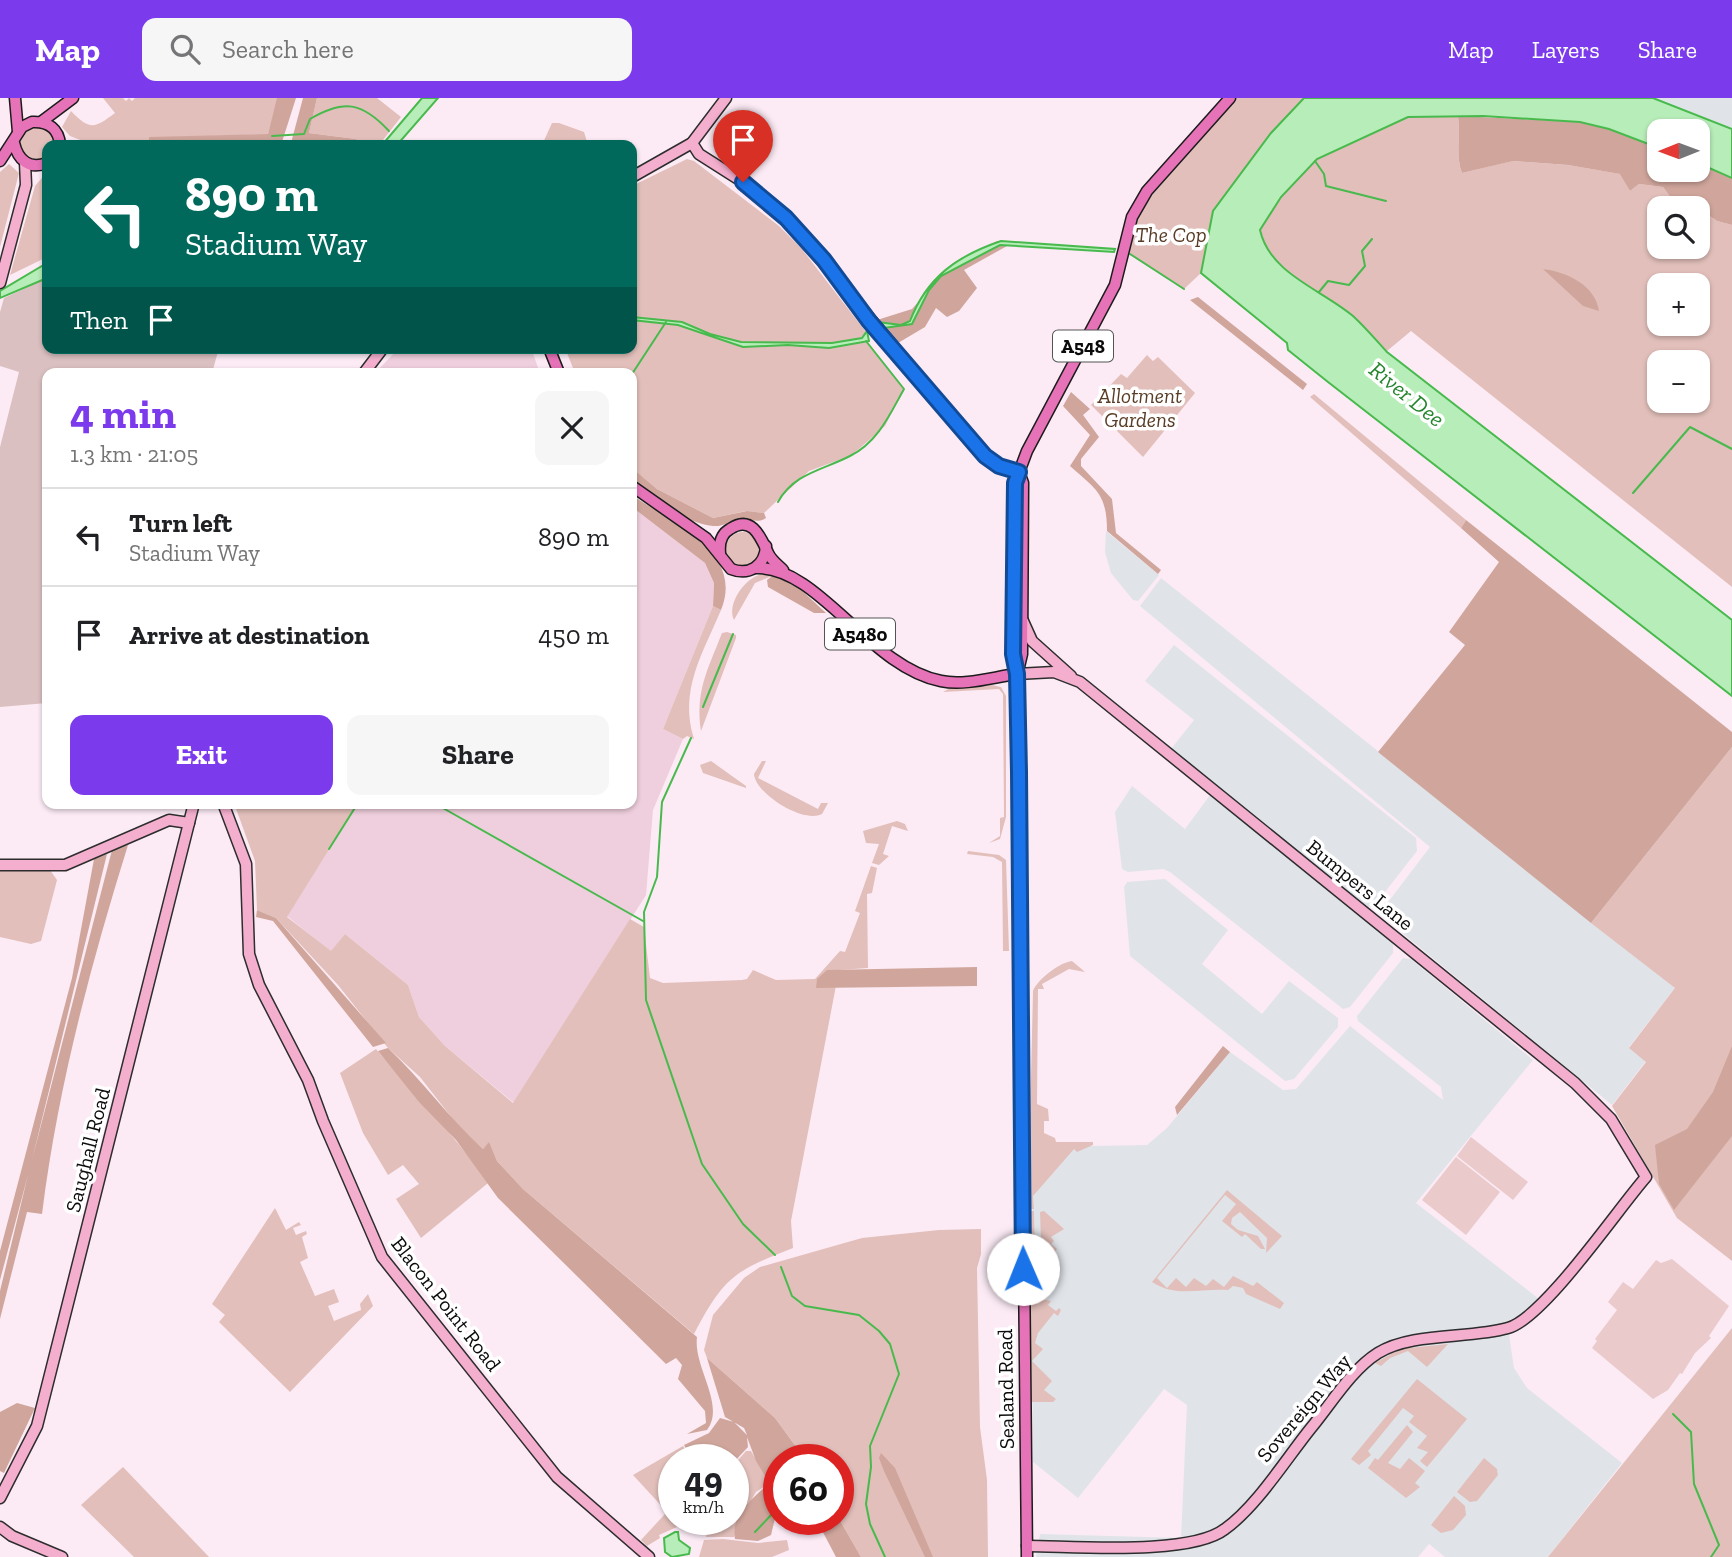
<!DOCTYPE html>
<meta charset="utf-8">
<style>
:root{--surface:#fff;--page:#f6f6f6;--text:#202124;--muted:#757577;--line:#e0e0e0;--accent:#7c3aed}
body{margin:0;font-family:"Zilla Slab",serif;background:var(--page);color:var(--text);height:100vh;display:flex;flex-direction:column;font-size:26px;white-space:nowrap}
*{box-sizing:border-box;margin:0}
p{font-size:23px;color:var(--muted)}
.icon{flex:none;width:38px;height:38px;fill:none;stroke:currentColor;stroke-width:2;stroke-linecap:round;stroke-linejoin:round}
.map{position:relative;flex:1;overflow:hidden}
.side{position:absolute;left:42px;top:270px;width:595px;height:441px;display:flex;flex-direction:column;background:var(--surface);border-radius:14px;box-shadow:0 2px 5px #0004}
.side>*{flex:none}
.banner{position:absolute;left:42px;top:42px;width:595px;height:214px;border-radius:14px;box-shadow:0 2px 5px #0004;background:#00695c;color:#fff;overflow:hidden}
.needle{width:46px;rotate:269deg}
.buttons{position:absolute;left:1647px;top:21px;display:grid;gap:14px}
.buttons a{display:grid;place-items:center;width:63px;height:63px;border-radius:14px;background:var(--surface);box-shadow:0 2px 5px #0004;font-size:35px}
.speed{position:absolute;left:658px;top:1346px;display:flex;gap:14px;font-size:35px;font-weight:700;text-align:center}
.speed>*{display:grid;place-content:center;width:91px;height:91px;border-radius:50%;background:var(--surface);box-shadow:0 2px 5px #0004;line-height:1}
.speed small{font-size:18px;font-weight:400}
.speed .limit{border:10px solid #d22;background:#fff;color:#111}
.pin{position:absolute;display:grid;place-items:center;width:60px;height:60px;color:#fff;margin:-72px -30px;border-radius:50% 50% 50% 0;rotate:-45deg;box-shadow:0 0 7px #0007}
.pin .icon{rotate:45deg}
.me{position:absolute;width:77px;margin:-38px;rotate:359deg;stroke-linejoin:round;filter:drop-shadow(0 0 5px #0008)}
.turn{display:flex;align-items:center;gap:24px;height:147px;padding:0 28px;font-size:32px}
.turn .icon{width:91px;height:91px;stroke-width:2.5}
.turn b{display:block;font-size:49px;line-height:60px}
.then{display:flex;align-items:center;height:66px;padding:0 28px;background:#0003;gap:14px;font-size:26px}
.round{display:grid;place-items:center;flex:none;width:74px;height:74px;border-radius:14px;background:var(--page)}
.overview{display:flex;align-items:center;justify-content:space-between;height:119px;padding:0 28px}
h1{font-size:42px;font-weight:700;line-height:52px;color:var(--accent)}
.primary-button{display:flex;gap:14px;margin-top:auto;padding:14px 28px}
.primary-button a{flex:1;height:80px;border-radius:14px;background:var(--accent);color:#fff;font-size:28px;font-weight:700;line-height:80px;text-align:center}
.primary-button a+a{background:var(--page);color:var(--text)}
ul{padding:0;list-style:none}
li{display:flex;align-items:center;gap:21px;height:98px;padding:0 28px;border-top:2px solid var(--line)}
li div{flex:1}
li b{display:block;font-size:26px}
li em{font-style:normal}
header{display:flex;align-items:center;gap:42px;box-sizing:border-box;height:98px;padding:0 35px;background:var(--accent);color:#fff}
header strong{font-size:33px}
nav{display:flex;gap:38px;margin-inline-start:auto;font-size:24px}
.search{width:490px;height:63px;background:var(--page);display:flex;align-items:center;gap:18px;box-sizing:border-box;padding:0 24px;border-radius:14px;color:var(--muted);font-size:26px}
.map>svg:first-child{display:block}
.industrial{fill:#e0e4e9}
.farmland{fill:#efcfdd}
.green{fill:#e2bfba;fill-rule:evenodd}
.forest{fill:#d0a69c}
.cemetery{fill:#dbc0c1}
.pitch{fill:#eacacb}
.water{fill:#b7edb8;stroke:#48ba4d;stroke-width:2}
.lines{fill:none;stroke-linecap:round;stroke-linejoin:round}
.stream{stroke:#48ba4d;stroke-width:2}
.secondary-casing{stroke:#2d2d2d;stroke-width:13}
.primary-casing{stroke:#1c1c1c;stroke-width:13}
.secondary{stroke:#f4afcf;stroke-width:10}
.primary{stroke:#e672b7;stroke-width:10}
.route-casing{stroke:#114b97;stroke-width:18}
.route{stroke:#1a73e8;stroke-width:12}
.labels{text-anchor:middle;stroke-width:7;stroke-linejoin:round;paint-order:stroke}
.shield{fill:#fff;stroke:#545454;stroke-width:2}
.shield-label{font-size:19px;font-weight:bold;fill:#0b0b0b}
.park-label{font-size:21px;font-style:italic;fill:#593c25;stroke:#fff}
.street-label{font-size:21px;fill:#0b0b0b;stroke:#fff}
.water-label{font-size:23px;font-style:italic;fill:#25852d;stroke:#fff}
</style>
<header>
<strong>Map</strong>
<div class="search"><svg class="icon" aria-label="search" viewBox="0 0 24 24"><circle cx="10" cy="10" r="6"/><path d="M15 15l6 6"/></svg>Search here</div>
<nav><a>Map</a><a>Layers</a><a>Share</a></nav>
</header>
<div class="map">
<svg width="1732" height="1459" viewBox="0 0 1732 1459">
<rect width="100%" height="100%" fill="#fcebf5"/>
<g class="industrial">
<path d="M1653,0H1732V31L1702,19Z"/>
<path d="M1106,433L1159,477L1138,503L1133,502L1111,475L1105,454Z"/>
<path d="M1161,480L1675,890L1629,949L1646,963L1612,1007L1379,816L1430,749L1140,508Z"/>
<path d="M1174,547L1416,740L1417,753L1374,808L1367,809L1171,651L1194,622L1145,583Z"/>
<path d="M1132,688L1185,731L1210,697L1393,846V855L1350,909L1343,911L1170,774L1163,771L1128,774L1122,771L1115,714Z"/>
<path d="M1165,781L1228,832L1202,866L1262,916L1289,883L1338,920V929L1294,981L1285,983L1130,858L1124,789L1127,784Z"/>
<path d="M1403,860L1411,861L1533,962L1416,1105L1539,1201L1530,1213L1507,1223L1514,1270L1527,1290L1622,1365L1548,1459H1445L1429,1446L1418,1459H1036L1040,1436L1181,1440L1187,1307L1164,1291L1078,1400L1033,1364L1030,1049L1147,1047L1167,1030L1230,954L1283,992L1296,991L1350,928L1443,1002L1441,989L1358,923L1357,918Z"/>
</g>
<g class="farmland">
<path d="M399,250H531L540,275H375Z"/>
<path d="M632,409L705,465L714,485L713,508L663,631L683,641L653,712L646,797L514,1005L445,948L419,919L408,887L345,836L331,854L287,818L358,705H632Z"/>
</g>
<g class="green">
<path d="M103,0H123L126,3L129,0L132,3L135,0H278L268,36L149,40V47H142V42L88,45L70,38L62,29L71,13C90,33 95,30 115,15Z"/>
<path d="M317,0H377L401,19L379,47H363L356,41L309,35Z"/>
<path d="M1236,0H1304L1271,35L1213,113L1201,175L1184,191L1125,154C1141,91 1195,49 1236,0Z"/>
<path d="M1458,18C1461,38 1455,56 1462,75L1512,63L1568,67L1621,76L1630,93L1639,86L1663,89L1671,100L1692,106L1717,123L1732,127V489L1411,233L1387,253L1353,218L1291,176L1270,158L1260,132L1281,99L1317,61L1408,19ZM1659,110H1698V149H1659ZM1659,187H1698V226H1659ZM1659,264H1698V303H1659Z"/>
<path d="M552,25H559L584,34L588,47H542Z"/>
<path d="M38,27L50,33L54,46L47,47V59L35,63L23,57L19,44L25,31Z"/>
<path d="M687,61L694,63L779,128L801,150L866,234L864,241L904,291L885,328L852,357L809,373L764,415L746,413L713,420L657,391L634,372L632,275H575L565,250H632V88Z"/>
<path d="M9,66L19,75L0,149V74Z"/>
<path d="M47,74V159L10,177L35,88Z"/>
<path d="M1147,257L1153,263L1158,259L1195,295L1143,359L1091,307L1121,276L1127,280Z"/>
<path d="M1314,296L1466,422L1461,430L1310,299Z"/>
<circle cx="743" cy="451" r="17"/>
<path d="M763,476L772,478L755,485L734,522C726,506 746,478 763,476Z"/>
<path d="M713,508L721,512C702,557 679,592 694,641L687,638L683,641L663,631Z"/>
<path d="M727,534L736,537V540L701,633C695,593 708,571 722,535Z"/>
<path d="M992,587L1001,589L1006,598V719L1000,741L989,745L1000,738V720L1004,719L1003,596L999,591L943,594L952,589Z"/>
<path d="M1732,649V1163L1677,1120L1612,1008L1646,964L1629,950L1675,890L1591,825Z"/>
<path d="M711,663L746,688V690L703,675L700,667Z"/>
<path d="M762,663H766L758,680L818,711L821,705H828L822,716C803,726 755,695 754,676Z"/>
<path d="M234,705H358L287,819L331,853L345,836L408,887L419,919L445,948L513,1005L630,821L644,829L650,880L663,885L742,882L747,881L753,872L776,882L815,881L840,853L845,854L860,815L855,813L871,768L877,770L872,795L867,796L868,870L839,872L791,1123L793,1150C734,1173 724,1179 694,1236L523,1091L497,1063L489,1045L483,1051L459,1029L420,979L388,950L338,887L276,820L257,812L255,763Z"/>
<path d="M897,723L905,726L908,733L892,728L883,756L889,758L879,767L872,765L879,746L866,745L863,733Z"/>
<path d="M968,753L999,757L1006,762L1009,853H1003L1002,764L993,759L967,756Z"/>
<path d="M50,772L57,782L41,843L31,846L0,839V773Z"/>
<path d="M1072,863L1085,874L1069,871L1042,886L1044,891H1038L1037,1006L1048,1011L1049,1023H1044V1035L1055,1040L1056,1044H1093V1047L1077,1054L1074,1051L1033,1098L1034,1111H1028L1033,893C1037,882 1060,864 1072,863Z"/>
<path d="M376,951C414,996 455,1037 488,1085L421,1140L396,1101L419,1086L403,1067L388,1077L363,1035L340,975Z"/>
<path d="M1227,1092L1282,1138L1266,1155L1267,1140L1240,1114L1232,1120L1231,1126L1238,1132L1258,1138L1265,1151H1261L1245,1136L1242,1139L1222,1123L1236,1106L1225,1097L1157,1180L1167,1190L1176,1180L1186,1189L1194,1180L1206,1188L1213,1181L1224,1189L1233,1178L1253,1188L1257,1184L1284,1205L1280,1211L1246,1196L1243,1190L1233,1188L1228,1192C1201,1190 1176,1200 1152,1184Z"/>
<path d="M275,1110L286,1132L299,1124L301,1127L293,1130L296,1137L306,1133L307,1136L302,1139L308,1160L300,1164L315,1198L334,1191L339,1204L328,1208L334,1223L361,1212L360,1206L368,1196L373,1208L290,1294L219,1224L225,1217L212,1206Z"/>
<path d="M1028,1113H1034L1035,1179L1040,1189L1037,1193L1029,1189Z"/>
<path d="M1044,1113L1064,1131L1051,1139L1054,1143L1051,1146L1057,1151L1046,1164L1048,1168L1042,1171L1040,1114Z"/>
<path d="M981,1131V1156L977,1170L980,1329L987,1382L988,1459H861L838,1419V1362L805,1361L775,1320L707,1260L704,1252L713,1217L744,1180L760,1169L862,1140L939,1132Z"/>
<path d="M1033,1199L1051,1203L1048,1207L1056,1213L1059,1210L1061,1212L1058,1218L1054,1215L1038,1235L1035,1245L1043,1251L1032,1263L1052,1283L1044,1292L1056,1301L1053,1304H1030L1029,1201Z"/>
<path d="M1732,1230V1459H1548Z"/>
<path d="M1448,1246L1427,1269L1408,1253L1390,1260L1381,1268L1375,1265L1400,1251Z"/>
<path d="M1417,1281L1467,1321L1427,1369L1420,1363L1428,1354L1417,1350L1427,1338L1409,1324L1414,1318L1403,1310L1368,1353L1371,1357L1359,1367L1351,1361Z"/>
<path d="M1407,1327L1413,1334L1388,1365L1400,1371L1409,1360L1425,1373L1415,1385L1420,1389L1406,1400L1368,1370L1375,1360L1378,1362Z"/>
<path d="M683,1348L690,1361L674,1362V1411L668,1415L633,1377Z"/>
<path d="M746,1353H751L770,1385L756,1394L734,1432V1439H706L711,1421H733V1368Z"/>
<path d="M1484,1360L1497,1371L1498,1377L1477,1403L1470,1404L1457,1394Z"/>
<path d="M123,1369L209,1459H134L81,1407Z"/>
<path d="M1454,1398L1465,1408L1466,1417L1453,1432L1441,1435L1431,1427Z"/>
<path d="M665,1416L677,1429L659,1437L660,1440L647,1448L641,1442Z"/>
<path d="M723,1441L758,1445L787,1442L789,1452L772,1459H699L704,1442Z"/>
</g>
<g class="forest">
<path d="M277,0H296L282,44L149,47V39L268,36Z"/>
<path d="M303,0H317L309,35L356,41L363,47L291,45Z"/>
<path d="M1458,18L1580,24L1609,31L1659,50V72H1698V65L1732,80V127L1717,123L1692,106L1671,100L1663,89L1639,86L1630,93L1620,76L1568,67L1513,63L1462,75C1455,56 1461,38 1458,18Z"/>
<path d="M997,143H1003L1007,148L964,172L977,190L959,213L947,219L936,210L925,229L898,245L877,222L912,211L953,165Z"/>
<path d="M1543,171C1567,174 1595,187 1599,213L1583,208Z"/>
<path d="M1198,199L1307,286L1303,292L1190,202Z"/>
<path d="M1071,294L1090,311L1083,317L1099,339L1081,361V368L1112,401L1116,435L1161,472L1158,476L1107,433C1107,396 1096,391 1070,368L1090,337L1063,308Z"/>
<path d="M632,370L657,391L713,420L747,413L764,415L766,420C757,426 750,420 740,421C730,423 723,429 713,428C686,426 651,399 632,381Z"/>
<path d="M632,397C671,424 745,453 721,512L713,508L714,485L705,465L632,409Z"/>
<path d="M1466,422L1732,634V649L1591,825L1378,654L1465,547L1449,534L1499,464L1461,430Z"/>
<path d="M772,478L796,487L826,515H814L768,489L767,482Z"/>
<path d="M128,747C90,869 58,989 42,1116L27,1114L0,1221V1193L28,1077L0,1182V1153L72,880L94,761L107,756L32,1062L112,752Z"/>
<path d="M257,812L276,820L386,945L373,949L273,823L256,819Z"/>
<path d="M977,869V888L816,890L817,881L827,872Z"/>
<path d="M1223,948L1230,954L1177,1017L1175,1009Z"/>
<path d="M1732,948V1038L1674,1112L1659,1086L1655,1047L1687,1031L1713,994Z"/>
<path d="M388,950C422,982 448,1019 483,1051L489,1044L497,1063L523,1091L697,1239C693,1269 726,1307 707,1332L687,1336L706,1325L705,1313L678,1281L682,1267L676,1260L666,1266L498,1100L456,1042L419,1004L378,953Z"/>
<path d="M707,1260L775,1320L805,1361L779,1362V1401L756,1363L747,1339L748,1349L733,1365V1362L692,1361L684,1347L709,1335L720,1320L734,1324L747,1337L744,1330L725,1319Z"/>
<path d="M17,1305L35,1310L4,1375L0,1373V1314Z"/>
<path d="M881,1355L895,1370L933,1459H925L884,1373L879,1360Z"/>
<path d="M770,1385L779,1404L771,1437L758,1443L735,1441C729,1419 755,1397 770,1385Z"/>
<path d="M838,1419L861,1459H836L816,1421Z"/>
</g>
<path class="cemetery" d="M47,180V250H219L212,275H47V605L0,609V349L19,274L0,268V214L4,200Z"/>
<g class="pitch">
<path d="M1471,1039L1528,1084L1513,1102L1457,1058Z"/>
<path d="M1456,1059L1500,1094L1466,1137L1422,1102Z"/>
<path d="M1672,1161L1729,1208L1709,1238L1711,1240L1695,1255L1682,1276L1680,1275L1668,1292L1653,1301L1592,1250L1597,1243L1595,1241L1617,1212L1608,1204L1623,1184L1633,1191L1656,1162L1661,1165Z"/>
</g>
<g class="water">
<path d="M422,0H438L397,47H382Z"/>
<path d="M1304,0H1653L1732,31V80L1698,65V33H1659V50L1609,31L1580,24L1483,18L1408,19L1317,61L1281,99L1260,132C1270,176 1321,191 1353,218C1365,229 1376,242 1387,254L1732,522V598L1328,284L1288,252L1287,245L1201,175L1213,113L1271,35Z"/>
<path d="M1001,143L1115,151L1114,154L1000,147L941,178L929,192L912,226L884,230L877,224L901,227L910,223C927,179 957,158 1001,143Z"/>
<path d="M47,165V180L0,200V193Z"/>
<path d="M632,219L682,224L710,236L741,244L832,245L862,240L867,233L869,243L829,250L788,247L743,249L678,227L632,222Z"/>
<path d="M675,1434H678L679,1442L690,1450L689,1456L672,1459L665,1454L664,1440Z"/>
</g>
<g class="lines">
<g class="stream">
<path d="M272,38L304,36L310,21C344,1 362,4 389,33"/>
<path d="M402,44L406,47"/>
<path d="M1315,63L1324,76L1326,88L1386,103"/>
<path d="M1130,156L1184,191"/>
<path d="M1319,194L1328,183L1349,187L1365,168L1362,153L1372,141"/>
<path d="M632,276L666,224"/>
<path d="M1654,292L1659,285"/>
<path d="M1633,395L1690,329L1732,351"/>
<path d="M778,404C794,375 823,372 850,358C878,344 890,316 904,291L866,243"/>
<path d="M703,609L733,536"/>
<path d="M691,640L662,704L657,779L644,814L646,902L702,1066L743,1126L775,1157"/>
<path d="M434,705L643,823"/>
<path d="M329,751L358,705"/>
<path d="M781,1169L792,1198L805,1208L859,1217L879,1233L890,1246L899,1276L870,1348L871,1369L866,1406L870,1426L885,1459"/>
<path d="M1673,1316L1691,1334L1694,1386L1719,1447L1711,1459"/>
<path d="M755,1434L773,1415"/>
</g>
<defs>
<g id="secondary">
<path d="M692,45L699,56L743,84L786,120L985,358L998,368L1019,374"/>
<path d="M632,79L692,45L726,0"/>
<path d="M0,185L26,87L25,64"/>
<path d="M364,275L383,250"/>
<path d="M1023,523L1032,543L1071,578"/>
<path d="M1017,576L1054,574L1080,584L1575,985L1611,1021L1646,1079C1617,1112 1544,1220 1508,1230C1469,1241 1412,1234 1378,1255C1351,1272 1331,1306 1311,1330C1286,1361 1257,1408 1225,1431C1190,1458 1074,1448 1027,1448"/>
<path d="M223,705L246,766L249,856L259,887L308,982L323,1023L382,1159L557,1379L649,1459"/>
<path d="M0,767H65L169,722L189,725"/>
<path d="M0,1400L37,1328L194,705"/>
<path d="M0,1429L12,1438L62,1459"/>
</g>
<g id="primary">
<path d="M15,0L18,34"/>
<path d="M41,24L73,0"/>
<path d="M14,45C18,62 29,72 47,65"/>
<path d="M0,63L22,29L32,24C48,23 59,31 60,47"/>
<path d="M549,250L559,275"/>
<path d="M632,388L706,440L731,471C749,478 765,468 766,448"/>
<path d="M720,455C719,445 721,436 730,431C752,416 761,440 768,455C771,462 778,467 783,472"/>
<path d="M756,470C819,468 869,569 941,583C965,588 993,579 1017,576"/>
<path d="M1018,573L1022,556L1023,385L1019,374"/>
<path d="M1027,1459L1019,674L1017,576L1013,556L1015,385L1027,353L1115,187L1132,119L1147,93L1230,0"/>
</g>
</defs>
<use href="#secondary" class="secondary-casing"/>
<use href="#primary" class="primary-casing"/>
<use href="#secondary" class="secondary"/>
<use href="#primary" class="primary"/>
</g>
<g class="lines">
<defs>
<path id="route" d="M743,84L786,120L824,162L869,223L985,358L999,368L1019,374L1015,385L1013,556L1017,576L1019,674L1023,1171"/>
</defs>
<use href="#route" class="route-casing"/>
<use href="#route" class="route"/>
</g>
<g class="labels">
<g class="shield">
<rect x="1053" y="232.5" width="60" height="31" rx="5"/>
<rect x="825" y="520.5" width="70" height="31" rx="5"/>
</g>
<g class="shield-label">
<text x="1083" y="255">A548</text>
<text x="860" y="543">A5480</text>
</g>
<g class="park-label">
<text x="1171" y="144">The Cop</text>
<text x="1140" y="305">Allotment<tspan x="1140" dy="24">Gardens</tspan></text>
</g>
<g class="street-label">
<text transform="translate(1360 787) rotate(39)" y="7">Bumpers Lane</text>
<text transform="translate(88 1052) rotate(-76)" y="7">Saughall Road</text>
<text transform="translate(446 1206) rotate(52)" y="7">Blacon Point Road</text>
<text transform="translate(1006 1291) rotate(-91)" y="7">Sealand Road</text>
<text transform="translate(1304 1310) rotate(-50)" y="7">Sovereign Way</text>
</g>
<g class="water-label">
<text transform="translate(1407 296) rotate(39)" y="8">River Dee</text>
</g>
</g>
</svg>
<div class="buttons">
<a><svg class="needle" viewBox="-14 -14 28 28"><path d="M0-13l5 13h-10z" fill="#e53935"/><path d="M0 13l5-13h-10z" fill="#757577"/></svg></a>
<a><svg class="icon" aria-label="search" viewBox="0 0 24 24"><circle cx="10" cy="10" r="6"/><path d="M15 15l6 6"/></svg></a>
<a>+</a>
<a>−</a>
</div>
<div class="speed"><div>49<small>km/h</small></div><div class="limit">60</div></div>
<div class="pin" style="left:743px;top:84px;background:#d93025"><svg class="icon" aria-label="arrive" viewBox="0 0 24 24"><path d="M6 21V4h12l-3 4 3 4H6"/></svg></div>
<svg class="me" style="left:1023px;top:1171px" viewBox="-20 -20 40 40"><circle r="19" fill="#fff"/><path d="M0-13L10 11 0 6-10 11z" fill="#1a73e8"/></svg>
<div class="banner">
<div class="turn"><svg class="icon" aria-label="left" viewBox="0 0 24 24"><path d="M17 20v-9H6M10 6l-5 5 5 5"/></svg><div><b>890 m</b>Stadium Way</div></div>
<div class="then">Then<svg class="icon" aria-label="arrive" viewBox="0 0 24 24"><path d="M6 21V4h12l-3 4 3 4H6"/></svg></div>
</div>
<section class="side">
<div class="overview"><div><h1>4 min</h1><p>1.3 km · 21:05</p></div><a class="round"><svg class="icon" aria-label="close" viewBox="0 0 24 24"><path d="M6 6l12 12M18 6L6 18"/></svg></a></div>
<ul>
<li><svg class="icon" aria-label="left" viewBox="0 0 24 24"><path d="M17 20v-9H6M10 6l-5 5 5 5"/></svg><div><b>Turn left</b><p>Stadium Way</p></div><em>890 m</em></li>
<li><svg class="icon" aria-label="arrive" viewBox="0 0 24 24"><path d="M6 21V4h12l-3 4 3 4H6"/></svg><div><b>Arrive at destination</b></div><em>450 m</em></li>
</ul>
<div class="primary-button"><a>Exit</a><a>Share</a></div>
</section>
</div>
